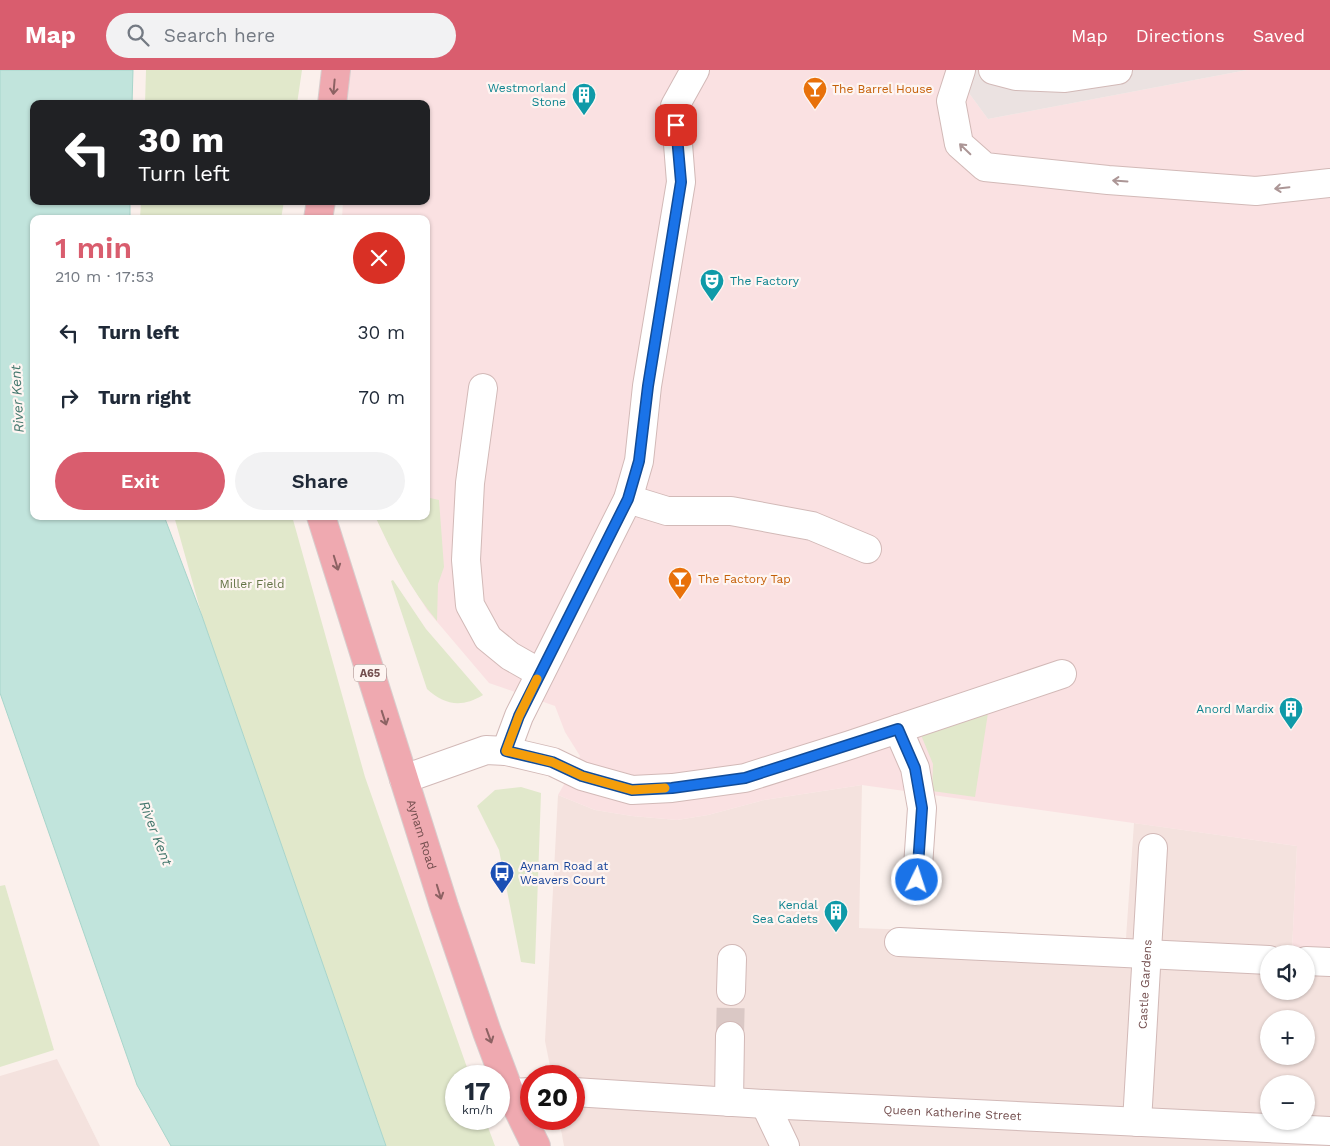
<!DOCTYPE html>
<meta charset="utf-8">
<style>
:root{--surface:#fff;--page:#f2f2f3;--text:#1f2937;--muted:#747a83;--accent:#d95d6e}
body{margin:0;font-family:"Work Sans",sans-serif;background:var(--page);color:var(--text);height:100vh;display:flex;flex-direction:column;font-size:19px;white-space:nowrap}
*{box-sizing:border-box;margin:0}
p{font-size:16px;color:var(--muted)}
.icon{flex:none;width:28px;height:28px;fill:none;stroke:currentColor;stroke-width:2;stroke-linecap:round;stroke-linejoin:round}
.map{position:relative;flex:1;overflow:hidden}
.panel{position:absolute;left:30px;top:145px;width:400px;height:305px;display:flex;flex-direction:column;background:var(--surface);border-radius:10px;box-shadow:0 1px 4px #0004}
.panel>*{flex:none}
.guide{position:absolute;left:30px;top:30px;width:400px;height:105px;border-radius:10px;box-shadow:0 1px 4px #0004;background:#202124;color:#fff;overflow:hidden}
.controls{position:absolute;left:1260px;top:875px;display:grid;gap:10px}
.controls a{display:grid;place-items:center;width:55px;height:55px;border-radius:50%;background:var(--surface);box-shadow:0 1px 4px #0004;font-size:25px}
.speed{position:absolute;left:445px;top:995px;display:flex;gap:10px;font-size:25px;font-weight:700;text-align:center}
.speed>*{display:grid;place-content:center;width:65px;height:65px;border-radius:50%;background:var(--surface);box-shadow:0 1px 4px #0004;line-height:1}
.speed small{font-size:12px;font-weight:400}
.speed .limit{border:8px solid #d22;background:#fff;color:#111}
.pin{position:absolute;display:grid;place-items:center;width:42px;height:42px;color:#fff;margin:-21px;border-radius:10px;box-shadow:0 2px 8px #0006}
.me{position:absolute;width:55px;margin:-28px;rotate:4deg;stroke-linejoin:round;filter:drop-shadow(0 0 4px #0008)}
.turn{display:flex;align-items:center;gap:18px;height:105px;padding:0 25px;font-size:22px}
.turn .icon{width:65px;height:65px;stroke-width:2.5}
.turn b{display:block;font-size:35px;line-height:42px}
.round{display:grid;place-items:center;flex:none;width:52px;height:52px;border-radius:26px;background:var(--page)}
.overview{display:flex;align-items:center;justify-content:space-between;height:85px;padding:0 25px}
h1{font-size:30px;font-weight:600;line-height:38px;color:var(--accent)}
.button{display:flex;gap:10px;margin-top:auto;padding:10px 25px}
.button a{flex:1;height:58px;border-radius:30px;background:var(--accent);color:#fff;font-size:20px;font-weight:600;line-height:58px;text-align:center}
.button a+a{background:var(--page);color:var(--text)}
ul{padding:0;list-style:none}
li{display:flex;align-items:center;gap:15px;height:65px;padding:0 25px}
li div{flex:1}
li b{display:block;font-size:19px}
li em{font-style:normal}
header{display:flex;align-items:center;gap:30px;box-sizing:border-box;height:70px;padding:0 25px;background:var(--accent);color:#fff}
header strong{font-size:24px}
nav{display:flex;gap:28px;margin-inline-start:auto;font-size:18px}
.search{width:350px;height:45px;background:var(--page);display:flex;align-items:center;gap:12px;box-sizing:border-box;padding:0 18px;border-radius:28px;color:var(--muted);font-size:19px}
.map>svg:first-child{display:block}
.residential{fill:#f4e2de;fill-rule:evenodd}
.commercial{fill:#fae1e2}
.industrial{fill:#ebe2e1}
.green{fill:#e1e8cb}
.water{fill:#c1e4dc;stroke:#a8d5cb}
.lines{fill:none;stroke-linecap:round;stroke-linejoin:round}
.minor-tunnel{stroke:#dac8c5;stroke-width:28;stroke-dasharray:28 14;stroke-linecap:butt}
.minor-casing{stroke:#d2b9b7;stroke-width:30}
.highway-casing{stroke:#d8cece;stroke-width:30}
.minor{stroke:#fff;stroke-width:28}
.highway{stroke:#efa9b0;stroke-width:28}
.oneway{stroke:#8d6263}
.oneway2{stroke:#ac9696}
.route-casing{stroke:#114b97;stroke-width:12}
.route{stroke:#1a73e8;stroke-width:9}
.slow{stroke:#f59e0b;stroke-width:9}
.labels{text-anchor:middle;stroke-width:4.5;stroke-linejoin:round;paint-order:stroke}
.shield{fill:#fef5f2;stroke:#9e8281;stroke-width:1}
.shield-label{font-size:11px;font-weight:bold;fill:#755050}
.culture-label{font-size:12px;fill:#0d838f;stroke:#fef5f2;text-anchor:end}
.food-label{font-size:12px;fill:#c56008;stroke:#fef5f2;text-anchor:start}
.park-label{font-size:12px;fill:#647446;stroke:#fef5f2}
.street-label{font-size:12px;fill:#755050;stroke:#fef5f2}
.transit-label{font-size:12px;fill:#164399;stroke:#fef5f2;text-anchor:start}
.water-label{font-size:14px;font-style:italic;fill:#45786e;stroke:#fef5f2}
</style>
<header>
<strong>Map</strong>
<div class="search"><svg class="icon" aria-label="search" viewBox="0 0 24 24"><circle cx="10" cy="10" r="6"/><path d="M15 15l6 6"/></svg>Search here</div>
<nav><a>Map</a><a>Directions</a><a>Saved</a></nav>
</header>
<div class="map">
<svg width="1330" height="1076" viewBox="0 0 1330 1076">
<rect width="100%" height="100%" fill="#fbf0ec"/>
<g class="residential">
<path d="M862,715L859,858L1126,868L1134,753L1297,776L1292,880L1330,882V1076H564L559,1049H574V1006H552L545,971L558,725L595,740L632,746L677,750L708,745L764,730ZM1269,884H1306V921H1269ZM1269,949H1306V986H1269ZM1269,1014H1306V1051H1269Z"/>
<path d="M57,989L100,1076H0V1006Z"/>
</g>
<path class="commercial" d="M348,0H952L988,49L1247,0H1330V882L1292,880L1297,776L862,715L764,730L708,745L677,750L632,746L595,740L558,725L580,686L565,662L555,636L489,613L427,540L395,487L375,446H426V149H342L343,131H426V34H347Z"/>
<path class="industrial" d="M952,0H1247L988,49Z"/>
<g class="green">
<path d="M146,0H302L297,34H145Z"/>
<path d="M141,131H284L281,149H140Z"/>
<path d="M426,427L439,430L444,497L438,514L437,551C411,520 392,483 375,446H426Z"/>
<path d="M174,446H292L365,707L470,1006H456V1049H485L495,1076H386L202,546Z"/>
<path d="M393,510L426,559L483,625C462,638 444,635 427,619L391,511Z"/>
<path d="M988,643L975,727L932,721L933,694L921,665Z"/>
<path d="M521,717L541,723L535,894L521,892L499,780L477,736L495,720Z"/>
<path d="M5,815L54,980L0,997V816Z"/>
</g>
<path class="water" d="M0,0H133L132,34H34V131H130V149H34V446H164L202,546L386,1076H171L137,1015L0,623Z"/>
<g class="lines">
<path class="minor-tunnel" d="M730,966L731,921"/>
<defs>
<g id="minor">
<path d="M961,0L951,31L959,74L985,97L1108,110L1256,121L1330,113"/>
<path d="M993,0L1016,6L1065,8L1118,0"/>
<path d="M483,318L470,413L466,490L470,535L488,568L510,586L540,603"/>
<path d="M628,429L667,441H731L812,456L867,479"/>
<path d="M898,659L915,698L922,738L917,811"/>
<path d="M506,681L519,646L628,429L639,391L647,316L681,112L675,36L695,0"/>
<path d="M404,709L486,680L506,681L553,692L582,706L632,720L672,718L745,708L850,675L1062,604"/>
<path d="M899,872L1269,890"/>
<path d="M1306,891L1330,892"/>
<path d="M731,921L732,889"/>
<path id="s1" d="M574,1022L765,1034L1330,1061"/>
<path d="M510,1023L531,1022"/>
<path d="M729,1032L730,966"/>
<path d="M765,1034L785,1076"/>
<path id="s2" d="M1137,1052L1153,778"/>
</g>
<g id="highway">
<path d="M332,34L336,0"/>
<path d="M318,149L321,131"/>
<path id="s3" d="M321,446L444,836L487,962L510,1023L536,1076"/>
</g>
</defs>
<use href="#minor" class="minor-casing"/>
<use href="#highway" class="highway-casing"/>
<use href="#minor" class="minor"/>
<use href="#highway" class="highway"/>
</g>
<defs><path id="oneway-shaft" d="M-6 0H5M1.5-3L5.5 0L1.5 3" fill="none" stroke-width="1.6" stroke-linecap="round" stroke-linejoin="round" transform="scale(1.25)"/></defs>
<g class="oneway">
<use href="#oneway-shaft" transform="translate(334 17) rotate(95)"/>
<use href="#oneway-shaft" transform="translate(336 493) rotate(73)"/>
<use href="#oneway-shaft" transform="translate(384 648) rotate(72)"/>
<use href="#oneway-shaft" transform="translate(439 822) rotate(73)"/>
<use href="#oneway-shaft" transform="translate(489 966) rotate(70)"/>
</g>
<g class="oneway2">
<use href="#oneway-shaft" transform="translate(965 79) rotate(-136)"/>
<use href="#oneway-shaft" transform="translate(1120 111) rotate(-176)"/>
<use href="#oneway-shaft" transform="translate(1282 118) rotate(174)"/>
</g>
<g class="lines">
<defs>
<path id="route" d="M676,55L681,112L648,316L639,391L628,429L519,646L506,681L552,692L582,706L632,720L672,718L745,708L898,659L915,698L922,738L917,810"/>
</defs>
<use href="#route" class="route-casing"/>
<use href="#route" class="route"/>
<path class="slow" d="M537,609L519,646L506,681L552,692L582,706L632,720L665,718"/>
</g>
<defs>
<symbol id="bar-pin" viewBox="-11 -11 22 30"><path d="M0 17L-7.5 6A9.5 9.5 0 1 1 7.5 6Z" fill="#e8710a" stroke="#fef5f2"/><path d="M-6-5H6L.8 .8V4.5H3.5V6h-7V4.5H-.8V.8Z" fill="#fff"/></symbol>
<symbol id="building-pin" viewBox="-11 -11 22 30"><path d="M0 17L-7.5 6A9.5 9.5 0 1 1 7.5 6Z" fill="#0f9aa8" stroke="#fef5f2"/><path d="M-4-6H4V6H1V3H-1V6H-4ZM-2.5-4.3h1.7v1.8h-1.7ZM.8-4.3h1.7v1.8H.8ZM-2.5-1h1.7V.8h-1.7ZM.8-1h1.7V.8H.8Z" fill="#fff"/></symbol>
<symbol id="theatre-pin" viewBox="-11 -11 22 30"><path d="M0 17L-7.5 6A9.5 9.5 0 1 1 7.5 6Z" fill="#0f9aa8" stroke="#fef5f2"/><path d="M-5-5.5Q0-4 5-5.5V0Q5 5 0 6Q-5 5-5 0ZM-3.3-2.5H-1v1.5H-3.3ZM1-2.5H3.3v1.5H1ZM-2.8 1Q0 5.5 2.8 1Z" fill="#fff"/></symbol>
<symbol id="bus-pin" viewBox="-11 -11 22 30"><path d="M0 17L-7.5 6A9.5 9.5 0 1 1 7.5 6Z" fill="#1a4fb4" stroke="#fef5f2"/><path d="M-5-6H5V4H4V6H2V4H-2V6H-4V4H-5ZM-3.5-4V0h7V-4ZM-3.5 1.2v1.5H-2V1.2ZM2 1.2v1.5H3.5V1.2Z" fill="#fff"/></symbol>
</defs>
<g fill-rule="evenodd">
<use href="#bar-pin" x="801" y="5" width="28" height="38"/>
<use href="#building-pin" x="570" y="11" width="28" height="38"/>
<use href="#theatre-pin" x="698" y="197" width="28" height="38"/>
<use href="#bar-pin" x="666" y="495" width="28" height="38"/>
<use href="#building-pin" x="1277" y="625" width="28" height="38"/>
<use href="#bus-pin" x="488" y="789" width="28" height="38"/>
<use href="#building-pin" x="822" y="828" width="28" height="38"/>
</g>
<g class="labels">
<rect class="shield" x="354" y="594.5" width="32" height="17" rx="4"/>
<g class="shield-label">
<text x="370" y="607">A65</text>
</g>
<g class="culture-label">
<text x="566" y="22">Westmorland<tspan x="566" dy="14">Stone</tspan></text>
<text x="730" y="215" text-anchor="start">The Factory</text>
<text x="1274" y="643">Anord Mardix</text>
<text x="818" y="839">Kendal<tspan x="818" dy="14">Sea Cadets</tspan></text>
</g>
<g class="food-label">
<text x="832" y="23">The Barrel House</text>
<text x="698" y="513">The Factory Tap</text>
</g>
<g class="park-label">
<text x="252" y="518">Miller Field</text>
</g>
<g class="street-label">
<text dy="4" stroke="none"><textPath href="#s3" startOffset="334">Aynam Road</textPath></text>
<text dy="4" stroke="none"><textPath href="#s2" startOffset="138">Castle Gardens</textPath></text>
<text dy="4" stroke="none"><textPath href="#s1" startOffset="379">Queen Katherine Street</textPath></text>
</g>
<g class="transit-label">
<text x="520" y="800">Aynam Road at<tspan x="520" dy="14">Weavers Court</tspan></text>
</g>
<g class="water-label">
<text transform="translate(17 329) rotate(-93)" y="5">River Kent</text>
<text transform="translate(156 763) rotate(69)" y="5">River Kent</text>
</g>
</g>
</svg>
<div class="controls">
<a><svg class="icon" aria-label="sound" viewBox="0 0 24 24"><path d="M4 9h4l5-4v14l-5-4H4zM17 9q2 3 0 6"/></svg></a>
<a>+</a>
<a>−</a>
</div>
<div class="speed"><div>17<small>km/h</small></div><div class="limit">20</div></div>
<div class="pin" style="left:676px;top:55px;background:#d93025"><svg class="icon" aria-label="arrive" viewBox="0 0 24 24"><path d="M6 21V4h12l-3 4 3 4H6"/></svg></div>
<svg class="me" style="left:917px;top:810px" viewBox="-20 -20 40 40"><circle r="17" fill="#1a73e8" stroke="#fff" stroke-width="3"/><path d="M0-11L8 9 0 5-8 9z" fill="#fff"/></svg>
<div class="guide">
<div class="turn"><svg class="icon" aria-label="left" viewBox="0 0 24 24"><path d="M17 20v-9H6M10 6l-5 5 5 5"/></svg><div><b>30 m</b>Turn left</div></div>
</div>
<section class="panel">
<div class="overview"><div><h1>1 min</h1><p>210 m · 17:53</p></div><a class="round" style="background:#d93025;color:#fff"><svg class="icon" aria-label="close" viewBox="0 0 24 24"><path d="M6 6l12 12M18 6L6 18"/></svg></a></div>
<ul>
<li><svg class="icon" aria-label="left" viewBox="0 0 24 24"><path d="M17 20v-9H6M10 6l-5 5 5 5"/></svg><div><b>Turn left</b></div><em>30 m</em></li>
<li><svg class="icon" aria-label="right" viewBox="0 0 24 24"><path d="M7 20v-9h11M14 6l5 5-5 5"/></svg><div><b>Turn right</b></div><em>70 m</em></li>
</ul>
<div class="button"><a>Exit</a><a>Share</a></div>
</section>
</div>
